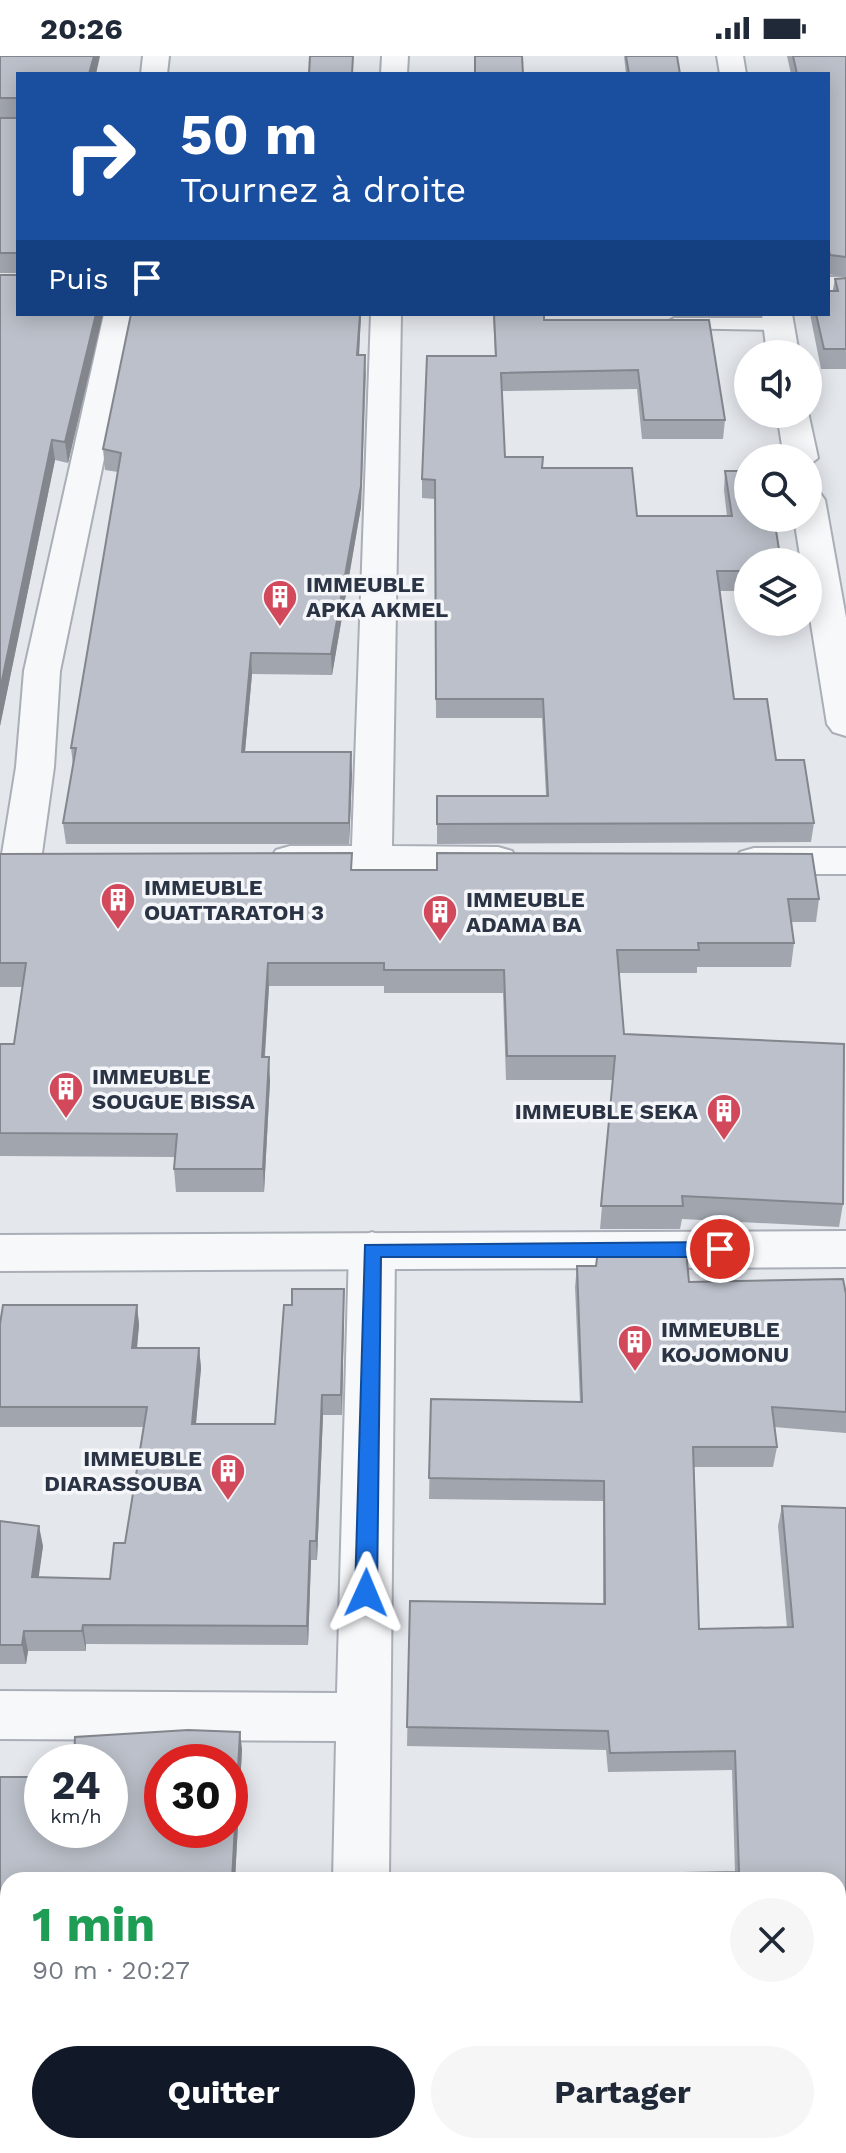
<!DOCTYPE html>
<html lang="fr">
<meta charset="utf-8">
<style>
:root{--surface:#fff;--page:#f6f6f7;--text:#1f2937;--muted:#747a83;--accent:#111827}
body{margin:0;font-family:"Work Sans",sans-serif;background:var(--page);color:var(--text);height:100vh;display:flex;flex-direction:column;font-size:30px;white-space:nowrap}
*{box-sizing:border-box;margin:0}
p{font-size:26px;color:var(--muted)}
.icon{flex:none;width:44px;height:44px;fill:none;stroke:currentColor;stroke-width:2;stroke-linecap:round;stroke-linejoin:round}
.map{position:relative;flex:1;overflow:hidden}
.sheet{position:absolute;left:0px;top:1816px;width:846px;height:282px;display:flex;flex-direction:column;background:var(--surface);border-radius:24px 24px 0 0;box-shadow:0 4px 20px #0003}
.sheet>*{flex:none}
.guide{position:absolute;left:16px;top:16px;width:814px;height:244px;border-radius:0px;box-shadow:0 4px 20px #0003;background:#1a4fa0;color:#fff;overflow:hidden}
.tools{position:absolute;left:734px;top:284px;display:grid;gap:16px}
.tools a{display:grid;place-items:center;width:88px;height:88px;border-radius:50%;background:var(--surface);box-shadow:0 4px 20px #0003;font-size:40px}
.speed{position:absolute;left:24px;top:1688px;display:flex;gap:16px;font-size:40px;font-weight:700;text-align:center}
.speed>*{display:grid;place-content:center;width:104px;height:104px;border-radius:50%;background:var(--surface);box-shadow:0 4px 20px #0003;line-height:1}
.speed small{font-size:20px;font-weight:400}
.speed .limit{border:12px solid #d22;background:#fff;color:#111}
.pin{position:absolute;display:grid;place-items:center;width:68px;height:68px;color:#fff;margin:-34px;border:4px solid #fff;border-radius:50%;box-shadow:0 2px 8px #0007}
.me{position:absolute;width:88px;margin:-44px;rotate:1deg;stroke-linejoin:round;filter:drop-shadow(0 0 6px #0008)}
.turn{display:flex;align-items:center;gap:28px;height:168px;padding:0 32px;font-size:36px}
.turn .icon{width:104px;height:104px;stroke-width:2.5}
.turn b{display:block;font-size:56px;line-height:68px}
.then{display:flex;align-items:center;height:76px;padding:0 32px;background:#0003;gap:16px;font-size:30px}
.round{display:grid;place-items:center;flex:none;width:84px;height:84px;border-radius:42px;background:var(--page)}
.overview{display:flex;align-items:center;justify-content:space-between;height:136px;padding:0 32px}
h1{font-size:48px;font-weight:700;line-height:60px;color:#1e9e55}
.primary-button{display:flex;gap:16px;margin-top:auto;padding:16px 32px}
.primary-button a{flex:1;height:92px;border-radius:48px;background:var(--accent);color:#fff;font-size:32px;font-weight:700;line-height:92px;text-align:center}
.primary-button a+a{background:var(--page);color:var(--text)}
.status{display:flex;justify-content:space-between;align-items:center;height:56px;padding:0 40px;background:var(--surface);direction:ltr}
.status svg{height:22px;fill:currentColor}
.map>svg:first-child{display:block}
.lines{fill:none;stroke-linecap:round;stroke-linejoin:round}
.service-casing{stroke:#a9aeb7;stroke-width:4}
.minor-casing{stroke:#a9aeb7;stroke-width:4}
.tertiary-casing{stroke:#a9aeb7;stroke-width:4}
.service{fill:#f7f8fa;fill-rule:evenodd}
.minor{fill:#f7f8fa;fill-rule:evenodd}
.tertiary{fill:#f7f8fa;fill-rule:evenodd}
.wall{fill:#a1a5ae}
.shaded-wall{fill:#83868d}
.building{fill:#bbc0ca;stroke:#83868d;stroke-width:2;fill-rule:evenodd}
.route{fill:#1a73e8;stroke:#114b97;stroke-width:2}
.labels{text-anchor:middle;stroke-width:7;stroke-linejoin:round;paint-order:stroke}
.poi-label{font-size:22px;font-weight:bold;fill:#2b3445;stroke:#f4f6f9;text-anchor:start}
</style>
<div class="status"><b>20:26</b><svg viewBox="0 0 49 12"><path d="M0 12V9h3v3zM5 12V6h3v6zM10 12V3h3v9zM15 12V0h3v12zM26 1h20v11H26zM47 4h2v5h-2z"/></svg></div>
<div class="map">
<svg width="846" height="2097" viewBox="0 0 846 2097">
<rect width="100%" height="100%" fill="#e4e7ec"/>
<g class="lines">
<defs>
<path id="service" d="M674,262H778L787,268L778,274L668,272L665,268Z"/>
<g id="minor">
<path d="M143,0H169L167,18H141Z"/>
<path d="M382,0H408L407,18H381Z"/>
<path d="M717,0H743L746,18H720Z"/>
<rect x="828" y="221" width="18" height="18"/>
<path d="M104,258H134L60,615L54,711L41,804L35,813L21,817L7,813L1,804L16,711L24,615Z"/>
<path d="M371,258H401L392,790L498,791L512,795L518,804L512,813L498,817L290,816L276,812L270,803L276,794L290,790H352Z"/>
<path d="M762,258H792L799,298H767Z"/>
<path d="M808,356L818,402L808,410V402H784L777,358Z"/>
<path d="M808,434L820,437L825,444L846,562V680L833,676L827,668L808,549V506H801L794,462H808Z"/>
<path d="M754,792H846V818H754L740,814L734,805L740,796Z"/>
<path d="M372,1176L388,1182L395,1194L389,1824H333L336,1685L0,1683V1635L337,1637L349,1194L356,1182Z"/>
<rect x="327" y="2090" width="62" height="7"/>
</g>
<path id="tertiary" d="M846,1175V1211L0,1215V1179Z"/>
</defs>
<use href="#service" class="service-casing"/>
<use href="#minor" class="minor-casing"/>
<use href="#tertiary" class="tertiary-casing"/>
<use href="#service" class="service"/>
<use href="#minor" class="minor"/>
<use href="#tertiary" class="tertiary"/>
</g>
<g class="wall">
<path d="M0,0L18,18V258H103L68,407L55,404L0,670V219H18V217H0V62H18V61H0Z"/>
<path d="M624,0H677L680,18H626Z"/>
<path d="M787,0H846V221L828,218V18H791Z"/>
<path d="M846,222V313H821L810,258H828L835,223Z"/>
<path d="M131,258H361L359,299H365L366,319L361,451L332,619L252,618L245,696L352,718L349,788H66L63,767L73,709L71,692L118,416L105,414L103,393Z"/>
<path d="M493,258H544V264H709L725,364L723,383H642L637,333L502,335L505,401L542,412L637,460H727L724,434L725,415L748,506V535H719L734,643L776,704L814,767L811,786L437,788V740H546L542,662H436L435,443L422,442V423L495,300Z"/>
<path d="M352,797V814L819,843L816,866H791L794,887L791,911H697V917H619L624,978L843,1148L839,1171L682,1163L680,1173H600L613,1024H506L503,937H384V930H269L265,1001L270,1025L264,1136H176L174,1113L175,1101L0,1100V988H14L23,931H0V798Z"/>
<path d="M598,1194H686L689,1226L843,1223L846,1238V1377L774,1371L777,1391L773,1411H694L699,1573L787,1572L778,1470L782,1450L846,1452V2097H664L663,2090H838V1824H626L627,1818L735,1816L732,1714L608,1716L606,1694L407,1690L410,1545L603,1548V1445L429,1443L431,1343L580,1346L575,1231L577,1210H596Z"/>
<path d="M344,1233V1253L342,1359H323L317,1504H311L308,1589L86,1588V1595H28L26,1608H0V1465L43,1490L38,1521L110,1523L125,1487L143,1371H0V1268L137,1249L139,1269L137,1292H199L201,1312L196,1368H275L292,1249Z"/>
<path d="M242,1693L235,1824H8V1912H0V1721L42,1774Z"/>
</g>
<g class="shaded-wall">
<path d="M94,0H100L96,18H89Z"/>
<path d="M96,258H103L68,407L65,386Z"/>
<path d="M360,258H361L358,319L357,299Z"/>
<path d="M365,299L361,451L332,619L331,598Z"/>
<path d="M52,384L55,404L0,670V634Z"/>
<path d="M251,597L252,618L243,717L242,696Z"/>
<path d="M351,696L352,718L349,788V767Z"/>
<path d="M268,907L269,930L263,1025L262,1001Z"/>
<path d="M269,1001L270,1025L264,1136L263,1113Z"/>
<path d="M344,1233V1253L342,1359L341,1339Z"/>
<path d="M137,1249L139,1269L135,1312L132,1292Z"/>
<path d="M199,1292L201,1312L194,1388L192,1368Z"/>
<path d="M322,1339L323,1359L317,1504L316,1485Z"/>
<path d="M39,1470L43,1490L36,1541L32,1521Z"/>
<path d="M310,1485L311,1504L308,1589L307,1570Z"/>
<path d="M83,1569L86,1588V1595L82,1575Z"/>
<path d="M24,1575L28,1595L26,1608L22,1589Z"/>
<path d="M240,1676L242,1693L235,1824H232Z"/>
</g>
<g class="building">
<path d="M0,0H94L89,18H18V258H96L65,386L52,384L0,634V219H18V197H0V62H18V42H0Z"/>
<path d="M310,0H353L352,18H309Z"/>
<path d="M475,0H522L523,18H475Z"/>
<path d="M626,0H677L680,18H629Z"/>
<path d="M793,0H846V201L830,199L828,191V18H797Z"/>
<path d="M846,222V293H824L816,258H828V235H838L835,223Z"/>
<path d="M131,258H360L357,299H365L361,430L331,598L251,597L242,696H351L349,767H63L76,692H71L121,397L103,393Z"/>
<path d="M494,258H544V264H709L725,364H644L638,314L501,317L505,401H543L542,412H632L637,460H732L725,415H748V462H774L781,506H748V515H717L734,643H767L776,704H804L814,767L437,768V740H548L543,643H436L435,424L422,423L427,300H496Z"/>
<path d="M352,797L351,814H437V797L812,798L819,843H788L794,887H698L699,894H617L624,978L844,988L843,1148L682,1140L683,1150H601L615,1000H507L504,914H384V907H268L262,1001H269L263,1113H174L177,1078L0,1077V988H14L26,907H0V798Z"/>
<path d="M598,1194H686L689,1226L843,1223L846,1238V1356L772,1351L777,1391H693L699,1573L793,1571L782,1450L846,1452V2097H668L667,2090H838V1824H627V1818L739,1816L735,1695L610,1697L608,1675L407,1671L410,1545L605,1548L604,1425L429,1422L431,1343L582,1346L577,1210H596Z"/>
<path d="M292,1233H344L341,1339H322L316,1485H310L307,1570L83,1569L82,1575H24L22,1589H0V1465L39,1470L32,1521L110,1523L114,1487H125L147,1351H0V1268L3,1249H137L132,1292H199L192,1368H275L284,1249H292Z"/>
<path d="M188,1674L240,1676L232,1824H8V1896H0V1721H42V1774H110V1706H74L75,1681ZM162,1706H230V1774H162Z"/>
<path d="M528,1817V1824H408L407,1820Z"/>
<path d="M407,2090H534L535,2097H407Z"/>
</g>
<path class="route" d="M720,1186L729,1193L720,1201H381L377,1537L373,1543H358L355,1537L365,1189Z"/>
<defs>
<symbol id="building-pin" viewBox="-11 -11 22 30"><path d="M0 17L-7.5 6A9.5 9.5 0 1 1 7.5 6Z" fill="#d1495b" stroke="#f4f6f9"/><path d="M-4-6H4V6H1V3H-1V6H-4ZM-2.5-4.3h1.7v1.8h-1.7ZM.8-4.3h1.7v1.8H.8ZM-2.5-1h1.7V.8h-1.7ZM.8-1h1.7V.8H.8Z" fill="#fff"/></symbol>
</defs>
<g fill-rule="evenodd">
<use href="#building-pin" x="260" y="521" width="40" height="54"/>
<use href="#building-pin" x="98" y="824" width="40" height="54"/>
<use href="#building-pin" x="420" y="836" width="40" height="54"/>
<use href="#building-pin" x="46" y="1013" width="40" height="54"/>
<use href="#building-pin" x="704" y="1035" width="40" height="54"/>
<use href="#building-pin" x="615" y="1266" width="40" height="54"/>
<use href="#building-pin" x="208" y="1395" width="40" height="54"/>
</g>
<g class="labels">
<g class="poi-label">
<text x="306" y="536">IMMEUBLE<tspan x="306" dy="25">APKA AKMEL</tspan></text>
<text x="144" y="839">IMMEUBLE<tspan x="144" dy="25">OUATTARATOH 3</tspan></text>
<text x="466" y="851">IMMEUBLE<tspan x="466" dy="25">ADAMA BA</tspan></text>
<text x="92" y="1028">IMMEUBLE<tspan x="92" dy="25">SOUGUE BISSA</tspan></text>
<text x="698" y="1063" text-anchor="end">IMMEUBLE SEKA</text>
<text x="661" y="1281">IMMEUBLE<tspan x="661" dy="25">KOJOMONU</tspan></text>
<text x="202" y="1410" text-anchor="end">IMMEUBLE<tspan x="202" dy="25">DIARASSOUBA</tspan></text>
</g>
</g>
</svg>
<div class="tools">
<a><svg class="icon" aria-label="sound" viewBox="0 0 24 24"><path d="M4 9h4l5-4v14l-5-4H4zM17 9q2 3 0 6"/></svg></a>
<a><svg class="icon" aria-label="search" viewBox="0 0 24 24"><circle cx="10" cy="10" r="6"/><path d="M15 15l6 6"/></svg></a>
<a><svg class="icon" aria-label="layers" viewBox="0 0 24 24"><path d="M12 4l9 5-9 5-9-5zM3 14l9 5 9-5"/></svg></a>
</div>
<div class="speed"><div>24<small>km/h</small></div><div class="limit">30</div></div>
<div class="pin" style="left:720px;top:1193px;background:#d93025"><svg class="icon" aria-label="arrive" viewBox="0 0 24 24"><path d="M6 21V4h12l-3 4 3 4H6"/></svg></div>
<svg class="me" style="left:366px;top:1537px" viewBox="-20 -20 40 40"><path d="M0-17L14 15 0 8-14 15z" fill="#1a73e8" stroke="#fff" stroke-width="4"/></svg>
<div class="guide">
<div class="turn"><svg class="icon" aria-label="right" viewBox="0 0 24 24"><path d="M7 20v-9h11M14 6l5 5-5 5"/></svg><div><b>50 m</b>Tournez à droite</div></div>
<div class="then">Puis<svg class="icon" aria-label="arrive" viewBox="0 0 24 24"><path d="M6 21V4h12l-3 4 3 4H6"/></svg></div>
</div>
<section class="sheet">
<div class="overview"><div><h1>1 min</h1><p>90 m · 20:27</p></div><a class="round"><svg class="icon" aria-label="close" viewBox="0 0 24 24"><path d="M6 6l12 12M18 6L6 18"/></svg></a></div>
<div class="primary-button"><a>Quitter</a><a>Partager</a></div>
</section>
</div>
